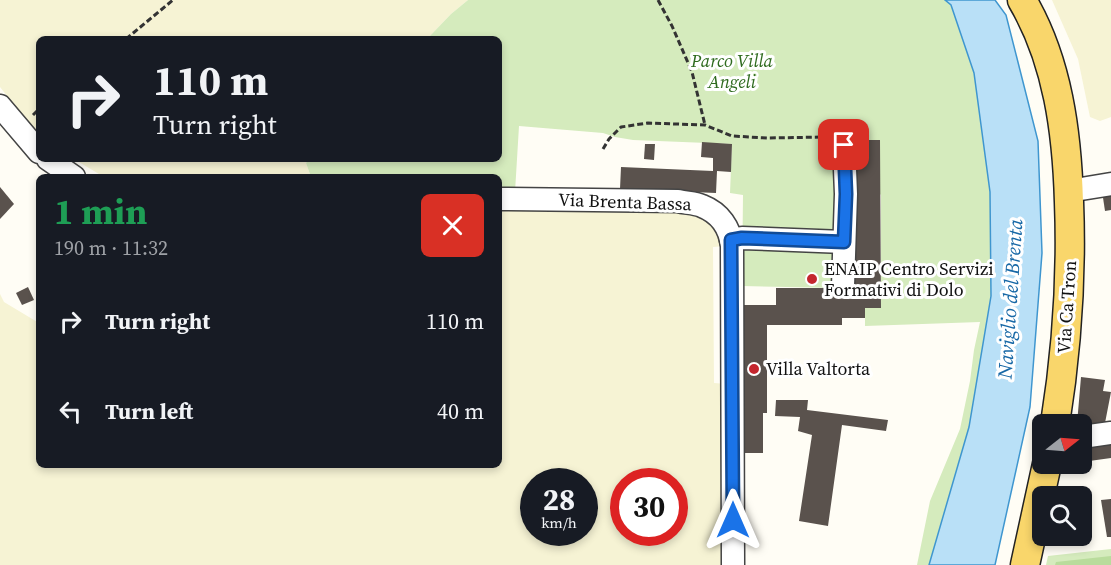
<!DOCTYPE html>
<meta charset="utf-8">
<style>
:root{--surface:#171b24;--page:#20242c;--text:#f1f3f6;--muted:#9ea1a6}
body{margin:0;font-family:"Source Serif 4",serif;background:var(--page);color:var(--text);height:100vh;display:flex;flex-direction:column;font-size:22px;white-space:nowrap}
*{box-sizing:border-box;margin:0}
p{font-size:20px;color:var(--muted)}
.icon{flex:none;width:33px;height:33px;fill:none;stroke:currentColor;stroke-width:2;stroke-linecap:round;stroke-linejoin:round}
.map{position:relative;flex:1;overflow:hidden}
.sheet{position:absolute;left:36px;top:174px;width:466px;height:294px;display:flex;flex-direction:column;background:var(--surface);border-radius:9px;box-shadow:0 3px 9px #0003}
.sheet>*{flex:none}
.top-card{position:absolute;left:36px;top:36px;width:466px;height:126px;border-radius:9px;box-shadow:0 3px 9px #0003;background:#171b24;color:var(--text);overflow:hidden}
.needle{width:39px;rotate:73deg}
.controls{position:absolute;left:1032px;top:414px;display:grid;gap:12px}
.controls a{display:grid;place-items:center;width:60px;height:60px;border-radius:9px;background:var(--surface);box-shadow:0 3px 9px #0003;font-size:30px}
.speed{position:absolute;left:520px;top:468px;display:flex;gap:12px;font-size:30px;font-weight:700;text-align:center}
.speed>*{display:grid;place-content:center;width:78px;height:78px;border-radius:50%;background:var(--surface);box-shadow:0 3px 9px #0003;line-height:1}
.speed small{font-size:15px;font-weight:400}
.speed .limit{border:9px solid #d22;background:#fff;color:#111}
.pin{position:absolute;display:grid;place-items:center;width:51px;height:51px;color:#fff;margin:-26px;border-radius:12px;box-shadow:0 3px 9px #0006}
.me{position:absolute;width:66px;margin:-33px;rotate:0deg;stroke-linejoin:round;filter:drop-shadow(0 0 4px #0008)}
.turn{display:flex;align-items:center;gap:21px;height:126px;padding:0 18px;font-size:27px}
.turn .icon{width:78px;height:78px;stroke-width:2.5}
.turn b{display:block;font-size:42px;line-height:51px}
.round{display:grid;place-items:center;flex:none;width:63px;height:63px;border-radius:9px;background:var(--page)}
.summary{display:flex;align-items:center;justify-content:space-between;height:102px;padding:0 18px}
h1{font-size:36px;font-weight:700;line-height:45px;color:#1e9e55}
ul{padding:0;list-style:none}
li{display:flex;align-items:center;gap:18px;height:90px;padding:0 18px}
li div{flex:1}
li b{display:block;font-size:22px}
li em{font-style:normal}
.map>svg:first-child{display:block}
.farmland{fill:#f6f3d4;fill-rule:evenodd}
.green{fill:#d5ebbd}
.forest{fill:#b9dc9c}
.water{fill:#b9e0f7;stroke:#3f96cf;stroke-width:1.5}
.building{fill:#5a524d}
.lines{fill:none;stroke-linecap:round;stroke-linejoin:round}
.minor-casing{stroke:#444;stroke-width:25}
.major-casing{stroke:#222;stroke-width:31}
.path{stroke:#333;stroke-width:3;stroke-dasharray:6 3;stroke-linecap:butt}
.minor{stroke:#fff;stroke-width:22}
.major{stroke:#f9d66b;stroke-width:28}
.route-casing{stroke:#114b97;stroke-width:15}
.route{stroke:#1a73e8;stroke-width:10}
.poi-dot{fill:#c4262e;stroke:#fff;stroke-width:2}
.labels{text-anchor:middle;stroke-width:6;stroke-linejoin:round;paint-order:stroke}
.park-label{font-size:18px;font-style:italic;fill:#2f6b1f;stroke:#fff}
.street-label{font-size:18px;fill:#111;stroke:#fff}
.poi-label{font-size:18px;fill:#111;stroke:#fff;text-anchor:start}
.water-label{font-size:20px;font-style:italic;fill:#1768a6;stroke:#fff}
</style>
<div class="map">
<svg width="1111" height="565" viewBox="0 0 1111 565">
<rect width="100%" height="100%" fill="#fffdf5"/>
<g class="farmland">
<path d="M0,0H468L451,14L427,39H39V132L26,120L0,87Z"/>
<path d="M1052,0H1111V117L1100,121L1090,117L1078,59Z"/>
<path d="M74,159H309L306,163L311,177H104Z"/>
<path d="M500,206L688,209L714,224L726,246L713,247L714,383L727,384L725,565H0V294L4,302L39,323V465H500ZM534,482H585V532H534ZM624,482H675V532H624Z"/>
</g>
<g class="green">
<path d="M468,0H945L951,5L974,73L990,192L991,296L969,427L929,565H917L930,501L960,429L970,381L974,350L980,322L865,326V308L881,307V195L880,194L879,140L833,141L837,239V288L742,286L743,195L730,193L732,144L633,140L615,137L603,133L519,126L515,192L500,191V177H311L306,163L309,159H500V39H427L451,14Z"/>
<path d="M1111,549V565H1046L1048,556Z"/>
</g>
<path class="forest" d="M1111,556V565H1055L1056,562Z"/>
<path class="water" d="M945,0H995L1006,15L1038,141L1042,253L1030,407L995,565H929L969,427L991,296L990,192L974,73L951,5Z"/>
<g class="building">
<path d="M854,140H880L881,308H865V318H842V325H767V413H763V453H742L741,305H776V288H854Z"/>
<path d="M702,142L732,144L731,172L717,171L716,193L620,189L621,167L713,171V158L701,157Z"/>
<path d="M645,144H655L654,160L644,159Z"/>
<path d="M0,187L14,204L0,219Z"/>
<path d="M1111,190V210L1105,211L1102,191Z"/>
<path d="M28,287L34,300L22,305L16,293Z"/>
<path d="M1081,377L1105,380L1103,391L1111,392L1105,423L1082,431V424H1077Z"/>
<path d="M776,400H808L807,410L888,420L886,431L842,425L828,526L799,521L812,435L798,431L800,417L775,416Z"/>
<path d="M1111,439V458L1082,462V443Z"/>
<path d="M1111,499V537H1107L1101,500Z"/>
</g>
<g class="lines">
<defs>
<g id="minor">
<path d="M0,106L39,152"/>
<path d="M48,159L74,177"/>
<path d="M1069,189H1081L1111,184"/>
<path d="M500,199L678,201C686,203 695,203 702,206C720,213 730,228 732,246L733,565"/>
<path d="M731,240L742,238L844,242"/>
<path d="M843,286L846,194L844,145"/>
<path d="M1082,437L1111,433"/>
</g>
<g id="major">
<path d="M1022,0C1058,61 1067,133 1069,202C1072,279 1067,349 1055,424"/>
<path d="M1025,565L1047,464"/>
</g>
</defs>
<use href="#minor" class="minor-casing"/>
<use href="#major" class="major-casing"/>
<g class="path">
<path d="M658,0L672,26L692,72L705,125"/>
<path d="M126,39L173,0"/>
<path d="M33,115L39,109"/>
<path d="M603,149L609,139L621,127L648,123L705,125L732,136L767,138L828,137"/>
</g>
<use href="#minor" class="minor"/>
<use href="#major" class="major"/>
</g>
<g class="lines">
<defs>
<path id="route" d="M733,520L731,240L742,238L844,242L846,194L844,145"/>
</defs>
<use href="#route" class="route-casing"/>
<use href="#route" class="route"/>
</g>
<g class="poi-dot">
<circle cx="812" cy="279" r="6"/>
<circle cx="754" cy="369" r="6"/>
</g>
<g class="labels">
<g class="park-label">
<text x="732" y="67">Parco Villa<tspan x="732" dy="21">Angeli</tspan></text>
</g>
<g class="street-label">
<text transform="translate(625 202) rotate(2)" y="6">Via Brenta Bassa</text>
<text transform="translate(1067 307) rotate(-86)" y="6">Via Ca Tron</text>
</g>
<g class="poi-label">
<text x="824" y="275">ENAIP Centro Servizi<tspan x="824" dy="21">Formativi di Dolo</tspan></text>
<text x="766" y="375">Villa Valtorta</text>
</g>
<g class="water-label">
<text transform="translate(1010 299) rotate(-86)" y="7">Naviglio del Brenta</text>
</g>
</g>
</svg>
<div class="controls">
<a><svg class="needle" viewBox="-14 -14 28 28"><path d="M0-13l5 13h-10z" fill="#e53935"/><path d="M0 13l5-13h-10z" fill="#9ea1a6"/></svg></a>
<a><svg class="icon" aria-label="search" viewBox="0 0 24 24"><circle cx="10" cy="10" r="6"/><path d="M15 15l6 6"/></svg></a>
</div>
<div class="speed"><div>28<small>km/h</small></div><div class="limit">30</div></div>
<div class="pin" style="left:844px;top:145px;background:#d93025"><svg class="icon" aria-label="arrive" viewBox="0 0 24 24"><path d="M6 21V4h12l-3 4 3 4H6"/></svg></div>
<svg class="me" style="left:733px;top:520px" viewBox="-20 -20 40 40"><path d="M0-17L14 15 0 8-14 15z" fill="#1a73e8" stroke="#fff" stroke-width="4"/></svg>
<div class="top-card">
<div class="turn"><svg class="icon" aria-label="right" viewBox="0 0 24 24"><path d="M7 20v-9h11M14 6l5 5-5 5"/></svg><div><b>110 m</b>Turn right</div></div>
</div>
<section class="sheet">
<div class="summary"><div><h1>1 min</h1><p>190 m · 11:32</p></div><a class="round" style="background:#d93025;color:#fff"><svg class="icon" aria-label="close" viewBox="0 0 24 24"><path d="M6 6l12 12M18 6L6 18"/></svg></a></div>
<ul>
<li><svg class="icon" aria-label="right" viewBox="0 0 24 24"><path d="M7 20v-9h11M14 6l5 5-5 5"/></svg><div><b>Turn right</b></div><em>110 m</em></li>
<li><svg class="icon" aria-label="left" viewBox="0 0 24 24"><path d="M17 20v-9H6M10 6l-5 5 5 5"/></svg><div><b>Turn left</b></div><em>40 m</em></li>
</ul>
</section>
</div>
